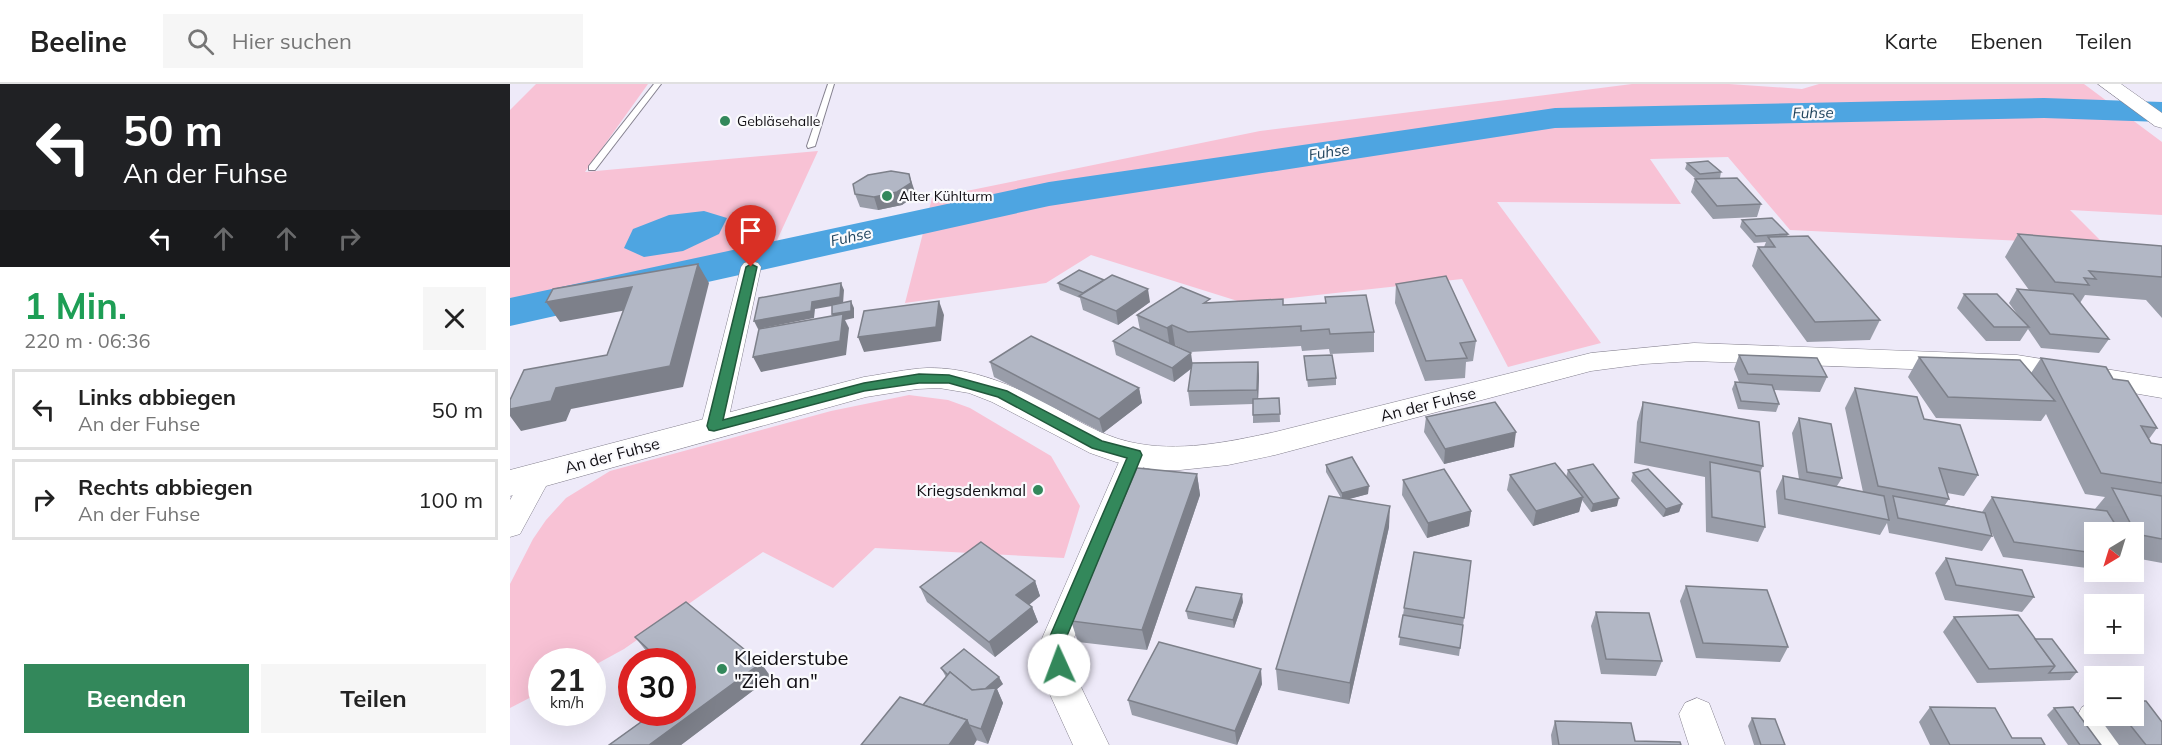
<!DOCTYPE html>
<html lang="de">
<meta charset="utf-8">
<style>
:root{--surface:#fff;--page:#f6f6f6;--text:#222;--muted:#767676;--line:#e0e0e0;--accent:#33885b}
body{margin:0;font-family:Mulish,sans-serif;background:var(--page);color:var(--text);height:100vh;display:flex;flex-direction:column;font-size:22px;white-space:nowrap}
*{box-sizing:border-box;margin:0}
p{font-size:20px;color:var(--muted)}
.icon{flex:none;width:33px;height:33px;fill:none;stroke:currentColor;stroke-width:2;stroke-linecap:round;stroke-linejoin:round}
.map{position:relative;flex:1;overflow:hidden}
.panel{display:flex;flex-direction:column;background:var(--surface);width:510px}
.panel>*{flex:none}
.hud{background:#202124;color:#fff;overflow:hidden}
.needle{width:39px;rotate:218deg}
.tools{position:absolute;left:1574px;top:438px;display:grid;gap:12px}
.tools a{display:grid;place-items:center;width:60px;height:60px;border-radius:0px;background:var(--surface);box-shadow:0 6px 24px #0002;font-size:30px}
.speed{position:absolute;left:18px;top:564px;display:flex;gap:12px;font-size:30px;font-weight:700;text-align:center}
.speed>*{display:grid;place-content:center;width:78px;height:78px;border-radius:50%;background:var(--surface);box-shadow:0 6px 24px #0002;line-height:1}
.speed small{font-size:15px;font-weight:400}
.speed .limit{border:9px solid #d22;background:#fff;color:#111}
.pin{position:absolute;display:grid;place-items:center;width:51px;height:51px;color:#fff;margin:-62px -26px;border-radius:50% 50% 50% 0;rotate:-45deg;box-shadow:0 0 6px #0007}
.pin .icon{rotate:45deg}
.me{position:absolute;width:66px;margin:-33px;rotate:358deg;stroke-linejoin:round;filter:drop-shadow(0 0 4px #0008)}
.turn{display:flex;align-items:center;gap:21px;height:126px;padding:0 24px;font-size:27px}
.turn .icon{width:78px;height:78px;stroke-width:2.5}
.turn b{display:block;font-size:42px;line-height:51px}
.lanes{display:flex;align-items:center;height:57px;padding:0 24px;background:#0003;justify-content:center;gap:30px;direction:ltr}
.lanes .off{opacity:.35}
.round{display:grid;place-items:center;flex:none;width:63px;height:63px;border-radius:0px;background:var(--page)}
.head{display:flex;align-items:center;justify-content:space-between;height:102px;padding:0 24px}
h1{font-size:36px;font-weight:700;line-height:45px;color:#1e9e55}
.cta{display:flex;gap:12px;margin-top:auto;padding:12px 24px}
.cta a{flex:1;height:69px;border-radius:0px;background:var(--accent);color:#fff;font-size:24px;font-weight:700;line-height:69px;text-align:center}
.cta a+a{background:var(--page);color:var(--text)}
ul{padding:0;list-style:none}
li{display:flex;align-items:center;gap:18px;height:81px;margin:0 12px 9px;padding:0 12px;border:3px solid var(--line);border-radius:0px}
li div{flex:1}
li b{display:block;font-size:22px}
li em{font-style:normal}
header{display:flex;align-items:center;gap:36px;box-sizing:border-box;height:84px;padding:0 30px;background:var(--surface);border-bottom:2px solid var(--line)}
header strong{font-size:28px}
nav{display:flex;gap:33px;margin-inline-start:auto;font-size:21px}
.search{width:420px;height:54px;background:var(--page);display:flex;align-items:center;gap:15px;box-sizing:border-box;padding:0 21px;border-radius:0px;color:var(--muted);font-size:22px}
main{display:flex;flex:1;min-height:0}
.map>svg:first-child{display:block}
.green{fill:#f8c2d5}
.water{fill:#4ea5e1}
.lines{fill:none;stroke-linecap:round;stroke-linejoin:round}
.river{fill:#4ea5e1;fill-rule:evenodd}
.lane-casing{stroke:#84808e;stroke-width:2}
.street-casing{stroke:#84808e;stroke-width:1}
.secondary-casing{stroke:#84808e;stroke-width:1}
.lane{fill:#fff;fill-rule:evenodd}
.street{fill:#fff;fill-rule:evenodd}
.secondary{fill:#fff;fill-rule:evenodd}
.wall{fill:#999da9}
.shaded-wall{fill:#7d808a}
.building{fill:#b2b7c5;stroke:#7d808a;stroke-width:1.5}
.route{fill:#33885b;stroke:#21583b;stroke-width:1.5}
.poi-dot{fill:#33885b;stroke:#fafafd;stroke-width:2}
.labels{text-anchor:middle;stroke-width:4.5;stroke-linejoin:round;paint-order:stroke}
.far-poi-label{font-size:14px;fill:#100e13;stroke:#fafafd;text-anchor:start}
.far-water-label{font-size:15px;font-style:italic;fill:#1e425c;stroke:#fafafd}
.street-label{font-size:16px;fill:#100e13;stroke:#fafafd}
.poi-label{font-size:16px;fill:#100e13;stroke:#fafafd;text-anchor:end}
.near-poi-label{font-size:20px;fill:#100e13;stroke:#fafafd;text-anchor:start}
</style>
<header>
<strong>Beeline</strong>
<div class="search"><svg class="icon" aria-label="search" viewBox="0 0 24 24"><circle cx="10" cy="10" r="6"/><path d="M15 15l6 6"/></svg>Hier suchen</div>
<nav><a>Karte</a><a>Ebenen</a><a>Teilen</a></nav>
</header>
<main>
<section class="panel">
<div class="hud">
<div class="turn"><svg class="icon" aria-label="left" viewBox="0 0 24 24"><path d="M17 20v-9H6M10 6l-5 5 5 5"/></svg><div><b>50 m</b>An der Fuhse</div></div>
<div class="lanes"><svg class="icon" aria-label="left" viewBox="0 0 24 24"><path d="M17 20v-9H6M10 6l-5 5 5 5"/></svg><svg class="icon off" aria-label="ahead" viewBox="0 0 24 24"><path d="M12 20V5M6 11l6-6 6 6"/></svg><svg class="icon off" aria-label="ahead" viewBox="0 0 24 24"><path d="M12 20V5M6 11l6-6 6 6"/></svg><svg class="icon off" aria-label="right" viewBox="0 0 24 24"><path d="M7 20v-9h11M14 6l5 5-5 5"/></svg></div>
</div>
<div class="head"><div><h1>1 Min.</h1><p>220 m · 06:36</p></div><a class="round"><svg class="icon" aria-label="close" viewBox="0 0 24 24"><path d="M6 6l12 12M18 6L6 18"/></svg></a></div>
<ul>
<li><svg class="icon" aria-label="left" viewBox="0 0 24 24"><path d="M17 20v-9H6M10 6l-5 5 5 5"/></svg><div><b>Links abbiegen</b><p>An der Fuhse</p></div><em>50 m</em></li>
<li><svg class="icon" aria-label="right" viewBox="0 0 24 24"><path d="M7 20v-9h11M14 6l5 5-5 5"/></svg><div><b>Rechts abbiegen</b><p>An der Fuhse</p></div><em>100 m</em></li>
</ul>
<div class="cta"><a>Beenden</a><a>Teilen</a></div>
</section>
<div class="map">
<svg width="1652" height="661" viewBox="0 0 1652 661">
<rect width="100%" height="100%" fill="#eeeaf9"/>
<g class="green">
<path d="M26,0H138L75,88L308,67L263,165L0,223V26Z"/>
<path d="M1122,0H1219L1292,5L1309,0H1574L1652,58V131L1560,126L1595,161L1280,146L1218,73L1140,75L1171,120L987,118L1091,259L998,283L952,195L734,219L581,171L536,199L395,219L422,114L750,47Z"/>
<path d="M399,311L438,316L460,324L541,372L570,422L554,474L365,464L323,504L253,468L114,565L83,582L82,578H32L31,608L0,624V500L23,455L36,436L56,414L100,387L321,327Z"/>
</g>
<path class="water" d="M194,127L217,134L209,150L173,167L134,173L114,164L123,145L159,131Z"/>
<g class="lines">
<path class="river" d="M1534,14L1652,18V38L1534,34L1045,44L539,122L0,242V214L539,98L1045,24Z"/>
<defs>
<g id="lane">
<path d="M144,0H151L85,86H79V82Z"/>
<path d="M318,0H324L305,62L298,64L297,62Z"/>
</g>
<g id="street">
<path d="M241,177L248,179L251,183L217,342L213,348L204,351L195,348L191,342L231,183L234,179Z"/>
<path d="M625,362L634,364L638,371L562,559L571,603L599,661H563L537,604L530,559L612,371L616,364Z"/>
<path d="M28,381L38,384L42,391L10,450L0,453V416L18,384Z"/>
<path d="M1187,614L1199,619L1215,661H1179L1169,630L1175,619Z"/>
<path d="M1584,618V632H1603L1620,661H1582L1566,634L1572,623Z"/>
</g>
<g id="secondary">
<path d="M1588,0H1611L1652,29V44L1645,42Z"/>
<path d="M1184,259L1507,271L1652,294V314L1507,289L1184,277L1134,280L1081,287L765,371L718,381L670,386H646L606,378L580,369L482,318L459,309L429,304L407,305L356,313L0,412V386L354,293C375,290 396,285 417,284C456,283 496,298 530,316C559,331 588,351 620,358C668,369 718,358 765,348L1081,269Z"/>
</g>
</defs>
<use href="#lane" class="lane-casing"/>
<use href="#street" class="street-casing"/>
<use href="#secondary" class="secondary-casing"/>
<use href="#lane" class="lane"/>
<use href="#street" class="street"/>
<use href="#secondary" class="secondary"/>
</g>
<g class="wall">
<path d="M1177,79L1211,88L1210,94L1251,120L1247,133L1203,135L1181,108L1185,95H1186L1175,85Z"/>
<path d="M345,110L406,111L392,121L368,126L350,123Z"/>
<path d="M1232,136L1278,150L1277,153L1370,236L1360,256L1297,258L1242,182L1248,163H1254L1256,158L1244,159L1230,143Z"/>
<path d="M1508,150L1652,162V234L1636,216L1575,211L1570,219L1599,255L1589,269L1531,264L1518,245L1510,257H1476L1447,224L1454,210L1510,234L1499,219L1507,205L1519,206L1495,173Z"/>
<path d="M548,199L640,218L608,241L573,226L570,214L550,206Z"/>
<path d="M886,200L966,257L963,277L956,278L955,294L915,297L885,219Z"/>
<path d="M815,213L864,248V268L820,270L819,265L792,267L791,262L680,268L665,261L664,262L682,279L748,278L749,292L748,314H769L770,338L743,339V320L680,322L678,307L681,285L664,298L606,271L603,257L630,246L627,231L700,219L773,221L815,219Z"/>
<path d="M1229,271L1317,293L1310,308L1264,306L1269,320L1266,328L1228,325L1222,305L1225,298H1229L1224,285Z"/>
<path d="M794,272L826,294V301L798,303Z"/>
<path d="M1409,273L1521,289L1531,274L1603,295L1647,344L1639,355L1641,359L1652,361V479L1625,474L1623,477V448H1584V485L1493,473L1480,445L1482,452L1472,467L1379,449L1377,439L1370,451L1268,430L1266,407L1273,392L1289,395L1282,349L1289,334L1332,394L1327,402L1353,408L1335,324L1345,304L1414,335L1468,391L1454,412L1437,409L1439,415L1435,421L1472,428L1482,413L1586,426L1585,425L1595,413L1575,410L1536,330L1531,337L1426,334L1398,293Z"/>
<path d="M480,278L629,304L632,319L593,349L484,293Z"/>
<path d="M1133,318L1253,382L1250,388L1255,443L1248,458L1196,448L1195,393L1124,379L1127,338Z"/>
<path d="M916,333L1004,363L934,380L914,348Z"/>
<path d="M816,381L858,410L838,415L879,443L839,620L768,606L766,585L831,414L816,388Z"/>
<path d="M1058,386L1107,422L1081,428L1072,416L1069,428L1023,442L997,406L1000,391L1056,393Z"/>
<path d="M1123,389L1172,420L1169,428L1153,433L1121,397Z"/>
<path d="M687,390L690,411L637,566L568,558L561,537Z"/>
<path d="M893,396L961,427L959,442L917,454L892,411Z"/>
<path d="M1436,474L1524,513L1512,528L1435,516L1425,489Z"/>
<path d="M525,497L530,512L519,521L522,523L528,538L485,573L417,518L410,503Z"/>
<path d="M1176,502L1278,563L1270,578L1186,574L1170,517Z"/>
<path d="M733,518L724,544L678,535L676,527Z"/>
<path d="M894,524L954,534L949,572L889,561Z"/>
<path d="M1086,528L1152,577L1146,592L1091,590L1081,542Z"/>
<path d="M1444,533L1525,555L1567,588L1560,596L1467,599L1433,548Z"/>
<path d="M125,553L261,593L171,661H99L178,604L172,599V578H148L137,568Z"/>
<path d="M431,584L493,600L487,605L493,619L478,660L466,656H467L413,621L436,593Z"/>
<path d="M752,600L727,661L622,631L618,616Z"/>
<path d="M1420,623L1502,654L1535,661H1420L1409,638Z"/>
<path d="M1544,624L1591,661H1558L1537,631Z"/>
<path d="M1588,632H1623L1652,661H1609Z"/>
<path d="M1242,634L1275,661H1244L1238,642Z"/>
<path d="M1045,637L1125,657L1171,661H1042L1041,651Z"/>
</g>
<g class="shaded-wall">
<path d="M399,90L406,111L392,121L368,126L364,113Z"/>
<path d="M188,180L199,199L173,303L61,325L56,337L11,347L0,332V325L46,304L160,282Z"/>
<path d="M331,199L334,206L333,220L305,225L304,234L248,245L244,237Z"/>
<path d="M122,203L134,223L50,238L36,218Z"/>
<path d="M638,205L640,218L608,241L606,227Z"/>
<path d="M341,217L344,224V234L335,236L339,244L336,271L251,288L243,273L325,237L322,230Z"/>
<path d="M429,217L434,231L431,257L354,268L348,253Z"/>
<path d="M662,241L665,261L660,264L657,244Z"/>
<path d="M681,269L683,283L664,298L662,284Z"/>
<path d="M748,278L749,292L748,320L747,306Z"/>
<path d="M629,304L632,319L593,349L589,335Z"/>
<path d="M1006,348L1004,363L934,380L935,365Z"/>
<path d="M687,390L690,411L637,566L632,546Z"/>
<path d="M859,402L858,410L832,417V409Z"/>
<path d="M1073,413L1069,428L1023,442L1026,427Z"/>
<path d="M1109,414L1107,422L1081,428L1083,420Z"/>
<path d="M1172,420L1169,428L1153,433L1156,425Z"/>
<path d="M880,422L879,443L839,620L840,599Z"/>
<path d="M961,427L959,442L917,454L918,439Z"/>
<path d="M525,497L530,512L512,526L506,511Z"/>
<path d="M732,510L733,518L724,544L723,536Z"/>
<path d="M522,523L528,538L485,573L479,558Z"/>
<path d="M251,579L261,593L171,661H139Z"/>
<path d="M751,585L752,600L727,661L725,647Z"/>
<path d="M489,593L493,600L487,605L493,619L478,660L471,645L466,613Z"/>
<path d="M457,636L467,656L464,661H439Z"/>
</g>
<g class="building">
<path d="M1198,77L1211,88L1190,90L1177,79Z"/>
<path d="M381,87L399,90L401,99L387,108L364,113L345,110L343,100L358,91Z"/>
<path d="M1227,94L1251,120L1207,122L1185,95Z"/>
<path d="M1262,134L1278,150L1246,152L1232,136Z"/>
<path d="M1508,150L1652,162V193L1579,187L1586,195L1574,194L1579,201L1545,198Z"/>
<path d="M1298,152L1370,236L1305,238L1248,163H1265L1258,153Z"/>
<path d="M188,180L160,282L46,304L41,317L0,325V316L14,286L97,271L122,203L36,218L43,205Z"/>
<path d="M569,186L594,196L573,209L548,199Z"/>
<path d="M602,191L638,205L606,227L569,212Z"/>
<path d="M936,192L966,257L950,259L957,274L916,277L886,200Z"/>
<path d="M331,199L330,213L302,218L301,227L244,237L249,214Z"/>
<path d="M671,203L700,215L694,219L773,215V221L816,219L815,213L856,211L864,248L820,250L819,245L791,247V242L678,248L662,241L657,244L627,231Z"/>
<path d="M1507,205L1563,210L1599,255L1540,250Z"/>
<path d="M1454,210H1487L1519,243H1484Z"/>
<path d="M341,217V227L322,230V221Z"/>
<path d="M429,217L426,243L348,253L354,227Z"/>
<path d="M333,230L330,257L243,273L249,245Z"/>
<path d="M623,243L681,269L662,284L603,257Z"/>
<path d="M521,252L629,304L589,335L480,278Z"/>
<path d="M822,271L826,294L797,296L794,272Z"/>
<path d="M1229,271L1307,274L1317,293L1238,290Z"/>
<path d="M1409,273L1510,276L1545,317L1438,313Z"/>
<path d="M1531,274L1596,283L1603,295L1618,297L1647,344L1631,342L1641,359L1652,361V399L1591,389Z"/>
<path d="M748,278L747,306L678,307L682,279Z"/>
<path d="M1225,298L1262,301L1269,320L1231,317Z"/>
<path d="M1345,304L1407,313L1414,335L1450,341L1468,391L1429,384L1439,415L1368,402Z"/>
<path d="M769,314L770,330L743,331V315Z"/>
<path d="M985,318L1006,348L935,365L916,333Z"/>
<path d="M1133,318L1249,338L1253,382L1130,358Z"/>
<path d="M1289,334L1321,340L1332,394L1297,388Z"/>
<path d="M842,373L859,402L832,409L816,381Z"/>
<path d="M1200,378L1250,388L1255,443L1202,433Z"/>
<path d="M1045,379L1073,413L1026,427L1000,391Z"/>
<path d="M1083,380L1109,414L1083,420L1058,386Z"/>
<path d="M627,384L687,390L632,546L561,537Z"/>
<path d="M934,385L961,427L918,439L893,396Z"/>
<path d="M1138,385L1172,420L1156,425L1123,389Z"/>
<path d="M1273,392L1374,412L1379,436L1275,415Z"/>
<path d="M1602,404L1652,412V455L1626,450Z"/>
<path d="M819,412L880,422L840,599L766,585Z"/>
<path d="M1383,412L1475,429L1482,452L1388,434Z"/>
<path d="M1482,413L1597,427L1610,448H1584V469L1504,458Z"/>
<path d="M471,458L525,497L506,511L522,523L479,558L410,503Z"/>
<path d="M904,468L961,477L954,534L894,524Z"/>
<path d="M1436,474L1512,486L1524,513L1446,501Z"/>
<path d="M1176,502L1257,506L1278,563L1193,559Z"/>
<path d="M686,503L732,510L723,536L676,527Z"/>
<path d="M176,518L251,579L139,661H99L145,628H172V609L180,603L172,596V578H152L125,553Z"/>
<path d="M1086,528L1139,529L1152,577L1096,575Z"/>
<path d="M893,531L953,541L950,564L889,553Z"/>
<path d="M1508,531L1545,582L1479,585L1444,533Z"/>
<path d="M1525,555H1542L1567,588L1539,589L1545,582Z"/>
<path d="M649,558L751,585L725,647L618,616Z"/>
<path d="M454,565L489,593L475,605L462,606L440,588L438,591L431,584Z"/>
<path d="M440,588L462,606L486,604L471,645L459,641L457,636L413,621Z"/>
<path d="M390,613L457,636L439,661H351Z"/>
<path d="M1623,617H1636L1652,638V661H1636L1613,632H1623Z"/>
<path d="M1420,623L1485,624L1502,654H1531L1535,661H1440Z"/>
<path d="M1563,623L1591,661H1570L1544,624Z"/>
<path d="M1242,634L1265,635L1275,661H1251Z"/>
<path d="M1045,637L1121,639L1125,657L1170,658L1171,661H1049Z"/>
</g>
<path class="route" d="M241,180L247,183L213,336L354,299L409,290L439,291L497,307L592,357L630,367L632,371L554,559L558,581L556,587L549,589L543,587L537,559L617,374L582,364L488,313L439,299H409L354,307L204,347L199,346L197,342L236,183Z"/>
<g class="poi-dot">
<circle cx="215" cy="37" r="6"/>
<circle cx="377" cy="112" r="6"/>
<circle cx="528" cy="406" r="6"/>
<circle cx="212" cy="585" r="6"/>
</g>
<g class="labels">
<g class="far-poi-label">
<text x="227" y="42">Gebläsehalle</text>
<text x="389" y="117">Alter Kühlturm</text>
</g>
<g class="far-water-label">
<text transform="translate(1303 29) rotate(-1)" y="5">Fuhse</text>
<text transform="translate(819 68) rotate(-9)" y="5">Fuhse</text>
<text transform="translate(341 153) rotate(-12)" y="5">Fuhse</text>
</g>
<g class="street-label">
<text transform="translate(918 320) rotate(-14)" y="6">An der Fuhse</text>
<text transform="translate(102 371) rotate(-15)" y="6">An der Fuhse</text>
</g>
<g class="poi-label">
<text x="516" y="412">Kriegsdenkmal</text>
</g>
<g class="near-poi-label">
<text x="224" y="581">Kleiderstube<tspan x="224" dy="23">"Zieh an"</tspan></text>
</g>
</g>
</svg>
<div class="tools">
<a><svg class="needle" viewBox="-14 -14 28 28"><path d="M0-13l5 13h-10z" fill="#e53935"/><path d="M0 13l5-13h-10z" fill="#767676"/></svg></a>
<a>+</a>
<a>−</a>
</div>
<div class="speed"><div>21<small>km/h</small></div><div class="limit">30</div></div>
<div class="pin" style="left:241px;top:183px;background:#d93025"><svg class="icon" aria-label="arrive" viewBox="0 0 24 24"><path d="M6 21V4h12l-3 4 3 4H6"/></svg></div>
<svg class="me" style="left:549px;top:581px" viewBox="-20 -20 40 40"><circle r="19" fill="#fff"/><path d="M0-13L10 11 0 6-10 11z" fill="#33885b"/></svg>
</div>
</main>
